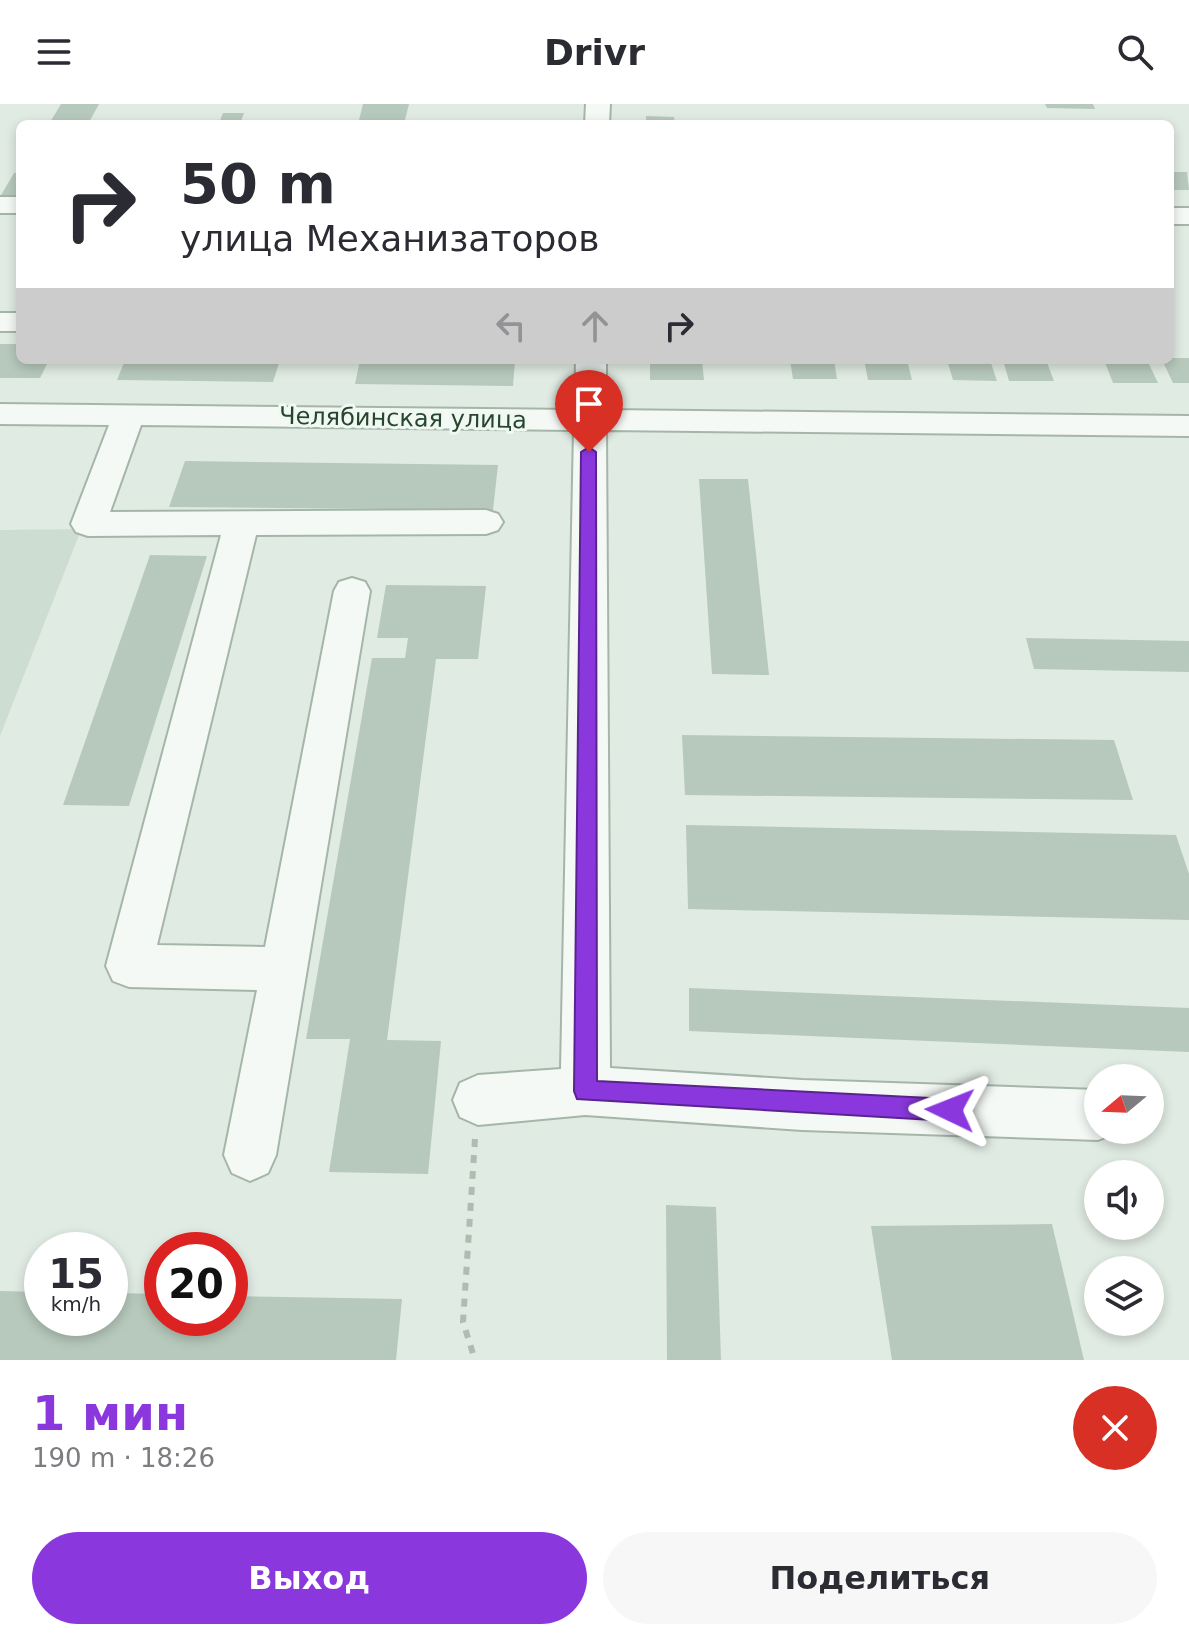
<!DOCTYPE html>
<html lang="ru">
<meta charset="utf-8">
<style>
:root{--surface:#fff;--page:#f7f7f7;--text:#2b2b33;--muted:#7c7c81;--accent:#8a38dd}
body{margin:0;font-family:"DejaVu Sans",sans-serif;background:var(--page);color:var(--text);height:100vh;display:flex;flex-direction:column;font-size:30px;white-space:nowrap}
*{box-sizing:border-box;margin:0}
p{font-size:26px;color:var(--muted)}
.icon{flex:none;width:44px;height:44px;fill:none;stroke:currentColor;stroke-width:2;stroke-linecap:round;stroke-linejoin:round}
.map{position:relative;height:1256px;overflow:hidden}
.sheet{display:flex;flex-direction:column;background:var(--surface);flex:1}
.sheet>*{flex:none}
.guide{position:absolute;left:16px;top:16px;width:1158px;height:244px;border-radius:12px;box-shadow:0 4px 12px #0003;background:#fff;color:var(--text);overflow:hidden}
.needle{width:52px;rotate:251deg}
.tools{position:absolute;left:1084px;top:960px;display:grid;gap:16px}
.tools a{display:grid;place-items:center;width:80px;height:80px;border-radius:50%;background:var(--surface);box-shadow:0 4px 12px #0003;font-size:40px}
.speed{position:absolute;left:24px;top:1128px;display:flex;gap:16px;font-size:40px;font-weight:700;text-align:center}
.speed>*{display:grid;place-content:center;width:104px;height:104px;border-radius:50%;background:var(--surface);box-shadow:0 4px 12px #0003;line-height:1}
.speed small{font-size:20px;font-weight:400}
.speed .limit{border:12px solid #d22;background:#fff;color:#111}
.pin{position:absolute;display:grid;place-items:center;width:68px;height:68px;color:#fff;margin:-82px -34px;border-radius:50% 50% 50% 0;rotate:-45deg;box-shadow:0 0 8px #0007}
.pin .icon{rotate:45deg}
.me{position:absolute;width:88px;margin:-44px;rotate:272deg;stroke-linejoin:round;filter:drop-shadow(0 0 6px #0008)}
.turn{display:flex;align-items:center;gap:28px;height:168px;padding:0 32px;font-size:36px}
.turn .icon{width:104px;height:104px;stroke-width:2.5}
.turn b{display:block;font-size:56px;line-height:68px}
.lanes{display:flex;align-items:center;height:76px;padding:0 32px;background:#0003;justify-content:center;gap:40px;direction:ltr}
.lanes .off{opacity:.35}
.round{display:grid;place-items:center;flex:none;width:84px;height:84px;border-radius:42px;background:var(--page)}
.headline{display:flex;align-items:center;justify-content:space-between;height:136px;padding:0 32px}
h1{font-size:48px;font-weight:700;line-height:60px;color:var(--accent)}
.button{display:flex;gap:16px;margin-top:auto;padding:16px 32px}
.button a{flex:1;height:92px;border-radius:48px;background:var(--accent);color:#fff;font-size:32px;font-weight:700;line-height:92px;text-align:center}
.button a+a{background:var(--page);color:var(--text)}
header{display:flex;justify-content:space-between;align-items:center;height:104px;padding:0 32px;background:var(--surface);font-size:36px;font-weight:700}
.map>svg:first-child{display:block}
.built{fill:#ceddd2}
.building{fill:#b7c9bc}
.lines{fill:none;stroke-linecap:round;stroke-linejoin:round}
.minor-casing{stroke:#a5b6a9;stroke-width:4}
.path{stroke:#aebcb2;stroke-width:6;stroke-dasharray:8 8;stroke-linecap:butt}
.minor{fill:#f4f9f5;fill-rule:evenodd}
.route{fill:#8a38dd;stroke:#5a2490;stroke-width:2}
.labels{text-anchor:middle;stroke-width:6;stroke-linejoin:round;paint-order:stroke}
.far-street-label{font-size:24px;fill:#27452f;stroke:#f0f8f2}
</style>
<header><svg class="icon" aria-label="menu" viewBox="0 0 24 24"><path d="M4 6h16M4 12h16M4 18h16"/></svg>Drivr<svg class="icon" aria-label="search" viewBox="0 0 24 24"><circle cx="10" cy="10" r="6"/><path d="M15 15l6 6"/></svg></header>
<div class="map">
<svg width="1189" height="1256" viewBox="0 0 1189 1256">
<rect width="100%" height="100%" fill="#e0ebe3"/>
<path class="built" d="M81,425V426L0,632V426Z"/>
<g class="building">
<path d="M61,0H99L88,20H49Z"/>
<path d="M363,0H409L404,20H358Z"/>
<path d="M1045,0H1093L1095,5L1047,4Z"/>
<path d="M223,9H244L241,17H220Z"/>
<path d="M646,12L674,13L675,20H646Z"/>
<path d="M1170,68H1187L1189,86H1170Z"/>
<path d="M14,69H20V93H0Z"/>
<path d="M0,240H20V256H49L40,274H0Z"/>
<path d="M1170,254H1189V279H1173L1162,256Z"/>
<path d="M125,256H280L273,278L117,276Z"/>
<path d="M360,256H515L513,282L355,280Z"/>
<path d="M650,256H702L704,276H650Z"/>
<path d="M790,256H834L837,275H793Z"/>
<path d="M864,256H907L912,276H868Z"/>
<path d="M947,256H990L997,277L953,276Z"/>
<path d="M1003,256H1046L1054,277H1009Z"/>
<path d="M1104,256H1147L1158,279H1113Z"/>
<path d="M185,357L498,361L493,406L169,403Z"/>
<path d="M699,375H748L769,571L712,570Z"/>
<path d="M150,451L207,452L129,702L63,701Z"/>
<path d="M386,481L486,482L478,555H436L387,936L441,937L428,1070L329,1068L350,935H306L372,554H405L408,534H377Z"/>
<path d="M1026,534L1189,537V568L1034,565Z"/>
<path d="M682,631L1114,636L1133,696L685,691Z"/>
<path d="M686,721L1176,731L1189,770V816L688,805Z"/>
<path d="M689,884L1189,904V948L689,927Z"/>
<path d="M666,1101L716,1103L721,1256H667Z"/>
<path d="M1052,1120L1084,1256H892L871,1122Z"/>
<path d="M0,1187L42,1188V1214H110V1189L162,1190V1214H230V1192L402,1195L396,1256H0Z"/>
</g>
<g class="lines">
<defs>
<g id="minor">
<path d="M586,0H610L609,20H585Z"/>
<rect x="0" y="93" width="20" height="16"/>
<rect x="1170" y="104" width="19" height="16"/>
<rect x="0" y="209" width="20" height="18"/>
<path d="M576,256H606V306L1189,312V332L606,326L610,964L802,976L1098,986V1026H1117L1116,1029L1098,1036L802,1026L585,1011L478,1021L460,1013L453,996L460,979L478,971L561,965L574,326L141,321L110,408L486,406L498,410L503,418L498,426L486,430L256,431L157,841L265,843L334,487L339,478L352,474L365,478L370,487L276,1051L268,1069L250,1077L232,1069L224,1051L257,886L129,883L113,877L106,862L221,431L88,432L76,428L71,420L109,321L0,320V300L575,306Z"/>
</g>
</defs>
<use href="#minor" class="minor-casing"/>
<path class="path" d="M475,1035L463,1218L475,1256"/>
<use href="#minor" class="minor"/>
</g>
<path class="route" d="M589,343L596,348L597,977L950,995L958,998L961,1006L958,1014L950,1017L577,995L574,987L581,348Z"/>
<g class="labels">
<g class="far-street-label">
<text transform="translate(403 314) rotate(1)" y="8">Челябинская улица</text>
</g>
</g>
</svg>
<div class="tools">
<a><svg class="needle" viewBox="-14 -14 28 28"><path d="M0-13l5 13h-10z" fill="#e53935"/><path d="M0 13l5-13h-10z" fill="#7c7c81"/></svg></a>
<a><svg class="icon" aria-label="sound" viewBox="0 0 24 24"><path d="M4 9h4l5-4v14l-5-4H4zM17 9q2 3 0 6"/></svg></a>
<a><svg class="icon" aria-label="layers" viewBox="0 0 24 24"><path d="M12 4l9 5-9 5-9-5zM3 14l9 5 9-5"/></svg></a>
</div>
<div class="speed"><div>15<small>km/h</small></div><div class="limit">20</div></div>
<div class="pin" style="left:589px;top:348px;background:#d93025"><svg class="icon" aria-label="arrive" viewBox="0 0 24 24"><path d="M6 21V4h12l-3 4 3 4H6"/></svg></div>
<svg class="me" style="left:950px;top:1006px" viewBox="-20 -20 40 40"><path d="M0-17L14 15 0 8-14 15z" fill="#8a38dd" stroke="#fff" stroke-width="4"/></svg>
<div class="guide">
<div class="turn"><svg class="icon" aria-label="right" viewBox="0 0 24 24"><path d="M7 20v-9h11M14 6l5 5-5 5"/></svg><div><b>50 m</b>улица Механизаторов</div></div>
<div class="lanes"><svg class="icon off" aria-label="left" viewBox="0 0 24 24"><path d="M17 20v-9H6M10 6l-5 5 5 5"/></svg><svg class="icon off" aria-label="ahead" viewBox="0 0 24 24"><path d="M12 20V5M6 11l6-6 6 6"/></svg><svg class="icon" aria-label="right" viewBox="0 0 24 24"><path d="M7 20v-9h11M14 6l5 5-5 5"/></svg></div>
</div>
</div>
<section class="sheet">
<div class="headline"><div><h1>1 мин</h1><p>190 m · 18:26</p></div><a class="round" style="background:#d93025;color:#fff"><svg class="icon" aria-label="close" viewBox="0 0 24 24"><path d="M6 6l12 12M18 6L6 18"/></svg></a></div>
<div class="button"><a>Выход</a><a>Поделиться</a></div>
</section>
